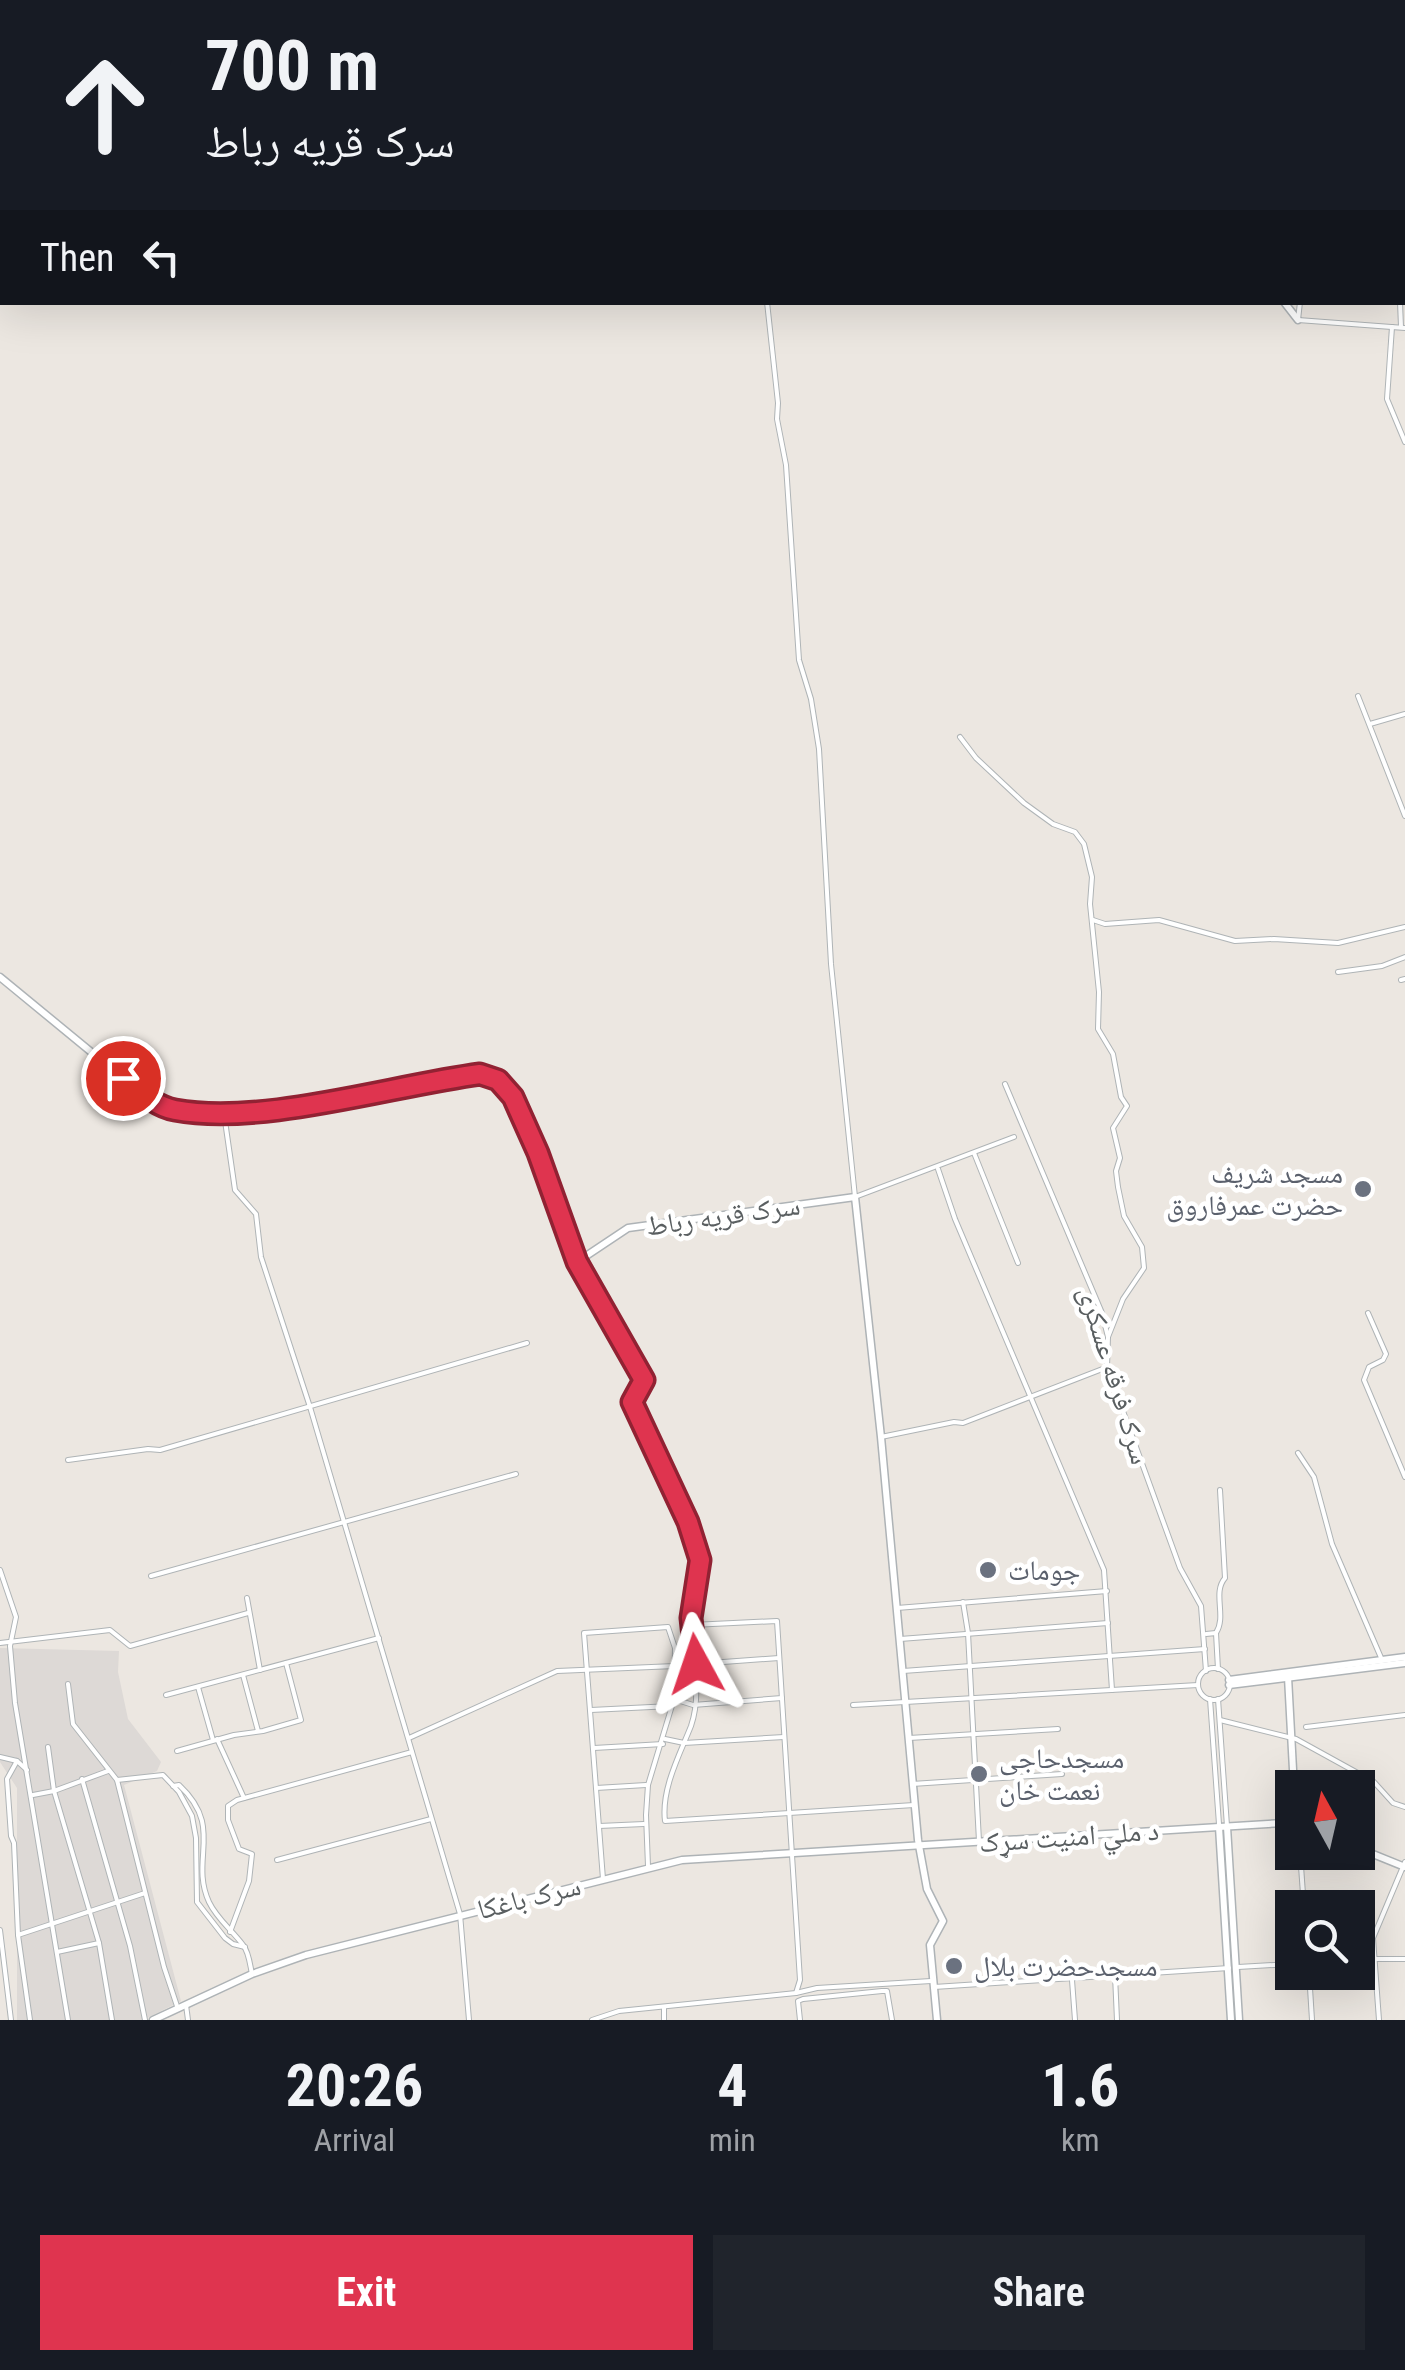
<!DOCTYPE html>
<meta charset="utf-8">
<style>
:root{--surface:#171b24;--page:#20242c;--text:#f1f3f6;--muted:#9ea1a6;--accent:#df344f}
body{margin:0;font-family:"Roboto Condensed","Noto Naskh Arabic",sans-serif;background:var(--page);color:var(--text);height:100vh;display:flex;flex-direction:column;font-size:38px;white-space:nowrap}
*{box-sizing:border-box;margin:0}
p{font-size:32px;color:var(--muted)}
.icon{flex:none;width:55px;height:55px;fill:none;stroke:currentColor;stroke-width:2;stroke-linecap:round;stroke-linejoin:round}
.map{position:relative;height:2020px;overflow:hidden}
.details{display:flex;flex-direction:column;background:var(--surface);flex:1}
.details>*{flex:none}
.banner{position:absolute;left:0px;top:0px;width:1405px;height:305px;box-shadow:0 10px 40px #0002;background:#171b24;color:var(--text);overflow:hidden}
.needle{width:65px;rotate:352deg}
.tools{position:absolute;left:1275px;top:1770px;display:grid;gap:20px}
.tools a{display:grid;place-items:center;width:100px;height:100px;border-radius:0px;background:var(--surface);box-shadow:0 10px 40px #0002;font-size:50px}
.pin{position:absolute;display:grid;place-items:center;width:85px;height:85px;color:#fff;margin:-42px;border:5px solid #fff;border-radius:50%;box-shadow:0 2px 10px #0007}
.me{position:absolute;width:110px;margin:-55px;rotate:355deg;stroke-linejoin:round;filter:drop-shadow(0 0 8px #0008)}
.turn{display:flex;align-items:center;gap:35px;height:210px;padding:0 40px;font-size:45px}
.turn .icon{width:130px;height:130px;stroke-width:2.5}
.turn b{display:block;font-size:70px;line-height:85px}
.then{display:flex;align-items:center;height:95px;padding:0 40px;background:#0003;gap:20px;font-size:38px}
.eta{display:flex;justify-content:space-evenly;align-items:center;height:170px;text-align:center}
.eta b{font-size:60px;font-weight:700;line-height:70px}
.cta{display:flex;gap:20px;margin-top:auto;padding:20px 40px}
.cta a{flex:1;height:115px;border-radius:0px;background:var(--accent);color:#fff;font-size:40px;font-weight:700;line-height:115px;text-align:center}
.cta a+a{background:var(--page);color:var(--text)}
.map>svg:first-child{display:block}
.industrial{fill:#ddd9d6}
.lines{fill:none;stroke-linecap:round;stroke-linejoin:round}
.street-casing{stroke:#afb4b6;stroke-width:6}
.secondary-casing{stroke:#aeb3b6;stroke-width:9}
.street{stroke:#fff;stroke-width:4}
.secondary{stroke:#fff;stroke-width:6}
.route-casing{stroke:#912233;stroke-width:25}
.route{stroke:#df344f;stroke-width:18}
.worship-dot{fill:#6b7280;stroke:#fff;stroke-width:4}
.labels{text-anchor:middle;stroke-width:9;stroke-linejoin:round;paint-order:stroke}
.worship-label{font-size:28px;fill:#5b616d;stroke:#fff;text-anchor:start}
.street-label{font-size:28px;fill:#5a5f61;stroke:#fff}
</style>
<div class="map">
<svg width="1405" height="2020" viewBox="0 0 1405 2020">
<rect width="100%" height="100%" fill="#ece7e1"/>
<path class="industrial" d="M0,1648L119,1651L118,1672L128,1719L161,1762L157,1771L124,1785L181,2001L143,2020H17V1788L0,1762Z"/>
<g class="lines">
<defs>
<g id="street">
<path d="M555,0L556,2"/>
<path d="M737,0V2"/>
<path d="M876,0L877,2"/>
<path d="M1059,0L1061,2"/>
<path d="M1167,0L1168,2"/>
<path d="M1218,0L1219,2"/>
<path d="M1279,0L1314,2"/>
<path d="M1384,0V2"/>
<path d="M1402,9H1405"/>
<path d="M767,302L778,403L777,419L786,465L799,660L811,699L819,749L831,964L855,1197L1014,1137"/>
<path d="M1300,302L1298,320L1405,328"/>
<path d="M1400,302L1401,327"/>
<path d="M1392,327L1387,399L1405,442"/>
<path d="M1358,696L1405,816"/>
<path d="M1370,724L1405,714"/>
<path d="M960,737L976,758L1024,803L1053,824L1075,832L1084,844L1092,877L1090,904L1099,992L1098,1029L1113,1054L1121,1097L1127,1106L1113,1128L1120,1158L1116,1171L1118,1187L1124,1216L1142,1247L1144,1268L1123,1299L1108,1337"/>
<path d="M1093,920L1105,924L1159,920L1235,941L1274,939L1338,943L1405,927"/>
<path d="M1338,972L1382,966L1405,957"/>
<path d="M1401,980L1405,979"/>
<path d="M1005,1084L1102,1313L1108,1337L1107,1367L1180,1568L1201,1606L1206,1671"/>
<path d="M224,1114L235,1190L256,1214L261,1257L310,1407L460,1914L469,2020"/>
<path d="M974,1153L1018,1263"/>
<path d="M938,1169L955,1219L1104,1570L1112,1690"/>
<path d="M577,1262L644,1380L632,1402C653,1446 692,1511 699,1557C702,1577 691,1599 691,1618C691,1653 703,1691 691,1726C680,1754 661,1789 665,1821L914,1805"/>
<path d="M1368,1313L1386,1354L1383,1360L1369,1367L1364,1380L1405,1477"/>
<path d="M881,1437L954,1422L963,1423L1105,1368"/>
<path d="M1298,1453L1314,1477L1332,1544L1382,1660"/>
<path d="M68,1460L148,1449L160,1450L527,1343"/>
<path d="M0,1570L16,1617L10,1646L15,1703L68,2020"/>
<path d="M151,1576L516,1474"/>
<path d="M247,1598L260,1670"/>
<path d="M963,1602L968,1633L979,1841"/>
<path d="M897,1608L1107,1591"/>
<path d="M1216,1633C1227,1616 1212,1593 1225,1578L1220,1490"/>
<path d="M1206,1634L1216,1633L1218,1669"/>
<path d="M900,1639L1108,1623"/>
<path d="M0,1643L110,1630L130,1646L248,1613"/>
<path d="M696,1664L779,1658"/>
<circle cx="1214" cy="1684" r="16"/>
<path d="M903,1671L1205,1649"/>
<path d="M243,1675L258,1731"/>
<path d="M68,1684L73,1724L117,1780L164,1967L178,2009"/>
<path d="M198,1687L213,1740"/>
<path d="M166,1695L379,1638"/>
<path d="M674,1699L693,1705L782,1698"/>
<path d="M1210,1699L1219,1824"/>
<path d="M1218,1699L1227,1826"/>
<path d="M853,1705L1198,1685"/>
<path d="M591,1710L671,1706"/>
<path d="M1220,1720L1296,1739L1374,1782L1393,1803L1405,1807"/>
<path d="M1306,1727L1405,1715"/>
<path d="M409,1738L557,1671L675,1666"/>
<path d="M909,1738L1058,1729"/>
<path d="M217,1739L244,1798"/>
<path d="M665,1739L684,1743L784,1737"/>
<path d="M48,1747L54,1791L99,1943L112,2020"/>
<path d="M594,1748L663,1744"/>
<path d="M177,1751L234,1735L263,1731L301,1720L286,1663"/>
<path d="M0,1757L17,1761L27,1770"/>
<path d="M17,1761L7,1779L11,1836L14,1843L18,1935L30,2020"/>
<path d="M82,1779L130,1946L145,2020"/>
<path d="M117,1780L163,1775L179,1792L192,1816L196,1838L197,1902L225,1938L233,1944L245,1947"/>
<path d="M912,1784L1062,1774"/>
<path d="M173,1786L179,1785C225,1828 189,1858 209,1902C217,1919 232,1930 243,1945C249,1952 250,1965 252,1974"/>
<path d="M596,1788L646,1785"/>
<path d="M33,1795L54,1791L108,1771"/>
<path d="M599,1826L644,1824"/>
<path d="M1300,1852L1304,1908"/>
<path d="M277,1860L431,1819"/>
<path d="M603,1879L584,1633L668,1627L675,1648L674,1699L648,1785L646,1815L648,1866"/>
<path d="M0,1930L11,2020"/>
<path d="M230,1932L249,1881L252,1854L239,1849L228,1820V1806L237,1800L412,1752"/>
<path d="M18,1935L145,1893"/>
<path d="M57,1952L99,1943"/>
<path d="M1358,1959H1405"/>
<path d="M1238,1967L1292,1964"/>
<path d="M1309,1972L1312,2020"/>
<path d="M1115,1975L1117,2020"/>
<path d="M1072,1980L1075,2020"/>
<path d="M934,1987L1229,1968"/>
<path d="M796,1993L817,1988L931,1981"/>
<path d="M186,2005L188,2020"/>
<path d="M664,2007V2020"/>
<path d="M592,2020L619,2011L796,1993L800,1980L777,1621L692,1625"/>
<path d="M800,2020L798,2001L803,1999L882,1991H887L892,2020"/>
<path d="M1379,2020L1373,1938L1405,1862"/>
</g>
<g id="secondary">
<path d="M805,0L807,2"/>
<path d="M1284,302L1298,320"/>
<path d="M0,977L152,1102C230,1134 394,1086 480,1074L498,1080L513,1097L577,1262L628,1228L855,1197L881,1437L918,1840L927,1889L943,1921L930,1945L937,2020"/>
<path d="M1288,1677L1294,1788"/>
<path d="M1229,1680L1405,1657"/>
<path d="M1229,1685L1405,1663"/>
<path d="M1292,1811L1283,1823L1286,1832L1292,1837"/>
<path d="M1219,1827L1231,2020"/>
<path d="M1227,1827L1239,2020"/>
<path d="M1358,1848L1405,1867"/>
<path d="M153,2020L252,1974L306,1955L682,1860L1283,1823"/>
</g>
</defs>
<use href="#street" class="street-casing"/>
<use href="#secondary" class="secondary-casing"/>
<use href="#street" class="street"/>
<use href="#secondary" class="secondary"/>
</g>
<g class="lines">
<defs>
<path id="route" d="M123,1078C139,1090 154,1106 175,1110C262,1126 390,1086 480,1074L498,1080L513,1097L538,1153L577,1262L644,1380L632,1402L688,1522L700,1560L691,1618L696,1664"/>
</defs>
<use href="#route" class="route-casing"/>
<use href="#route" class="route"/>
</g>
<g class="worship-dot">
<circle cx="1363" cy="1189" r="10"/>
<circle cx="988" cy="1570" r="10"/>
<circle cx="979" cy="1774" r="10"/>
<circle cx="954" cy="1966" r="10"/>
</g>
<g class="labels">
<g class="worship-label">
<text x="1343" y="1183" text-anchor="end">مسجد شریف<tspan x="1343" dy="32">حضرت عمرفاروق</tspan></text>
<text x="1008" y="1580">جومات</text>
<text x="999" y="1768">مسجدحاجی<tspan x="999" dy="32">نعمت خان</tspan></text>
<text x="974" y="1976">مسجدحضرت بلال</text>
</g>
<g class="street-label">
<text transform="translate(723 1215) rotate(-8)" y="10">سرک قریه رباط</text>
<text transform="translate(1115 1375) rotate(73)" y="10">سرک فرقه عسکری</text>
<text transform="translate(1069 1836) rotate(-4)" y="10">د ملي امنیت سړک</text>
<text transform="translate(529 1897) rotate(-14)" y="10">سرک باغکا</text>
</g>
</g>
</svg>
<div class="tools">
<a><svg class="needle" viewBox="-14 -14 28 28"><path d="M0-13l5 13h-10z" fill="#e53935"/><path d="M0 13l5-13h-10z" fill="#9ea1a6"/></svg></a>
<a><svg class="icon" aria-label="search" viewBox="0 0 24 24"><circle cx="10" cy="10" r="6"/><path d="M15 15l6 6"/></svg></a>
</div>
<div class="pin" style="left:123px;top:1078px;background:#d93025"><svg class="icon" aria-label="arrive" viewBox="0 0 24 24"><path d="M6 21V4h12l-3 4 3 4H6"/></svg></div>
<svg class="me" style="left:696px;top:1664px" viewBox="-20 -20 40 40"><path d="M0-17L14 15 0 8-14 15z" fill="#df344f" stroke="#fff" stroke-width="4"/></svg>
<div class="banner">
<div class="turn"><svg class="icon" aria-label="ahead" viewBox="0 0 24 24"><path d="M12 20V5M6 11l6-6 6 6"/></svg><div><b>700 m</b>سرک قریه رباط</div></div>
<div class="then">Then<svg class="icon" aria-label="left" viewBox="0 0 24 24"><path d="M17 20v-9H6M10 6l-5 5 5 5"/></svg></div>
</div>
</div>
<section class="details">
<div class="eta">
<div><b>20:26</b><p>Arrival</p></div>
<div><b>4</b><p>min</p></div>
<div><b>1.6</b><p>km</p></div>
</div>
<div class="cta"><a>Exit</a><a>Share</a></div>
</section>
